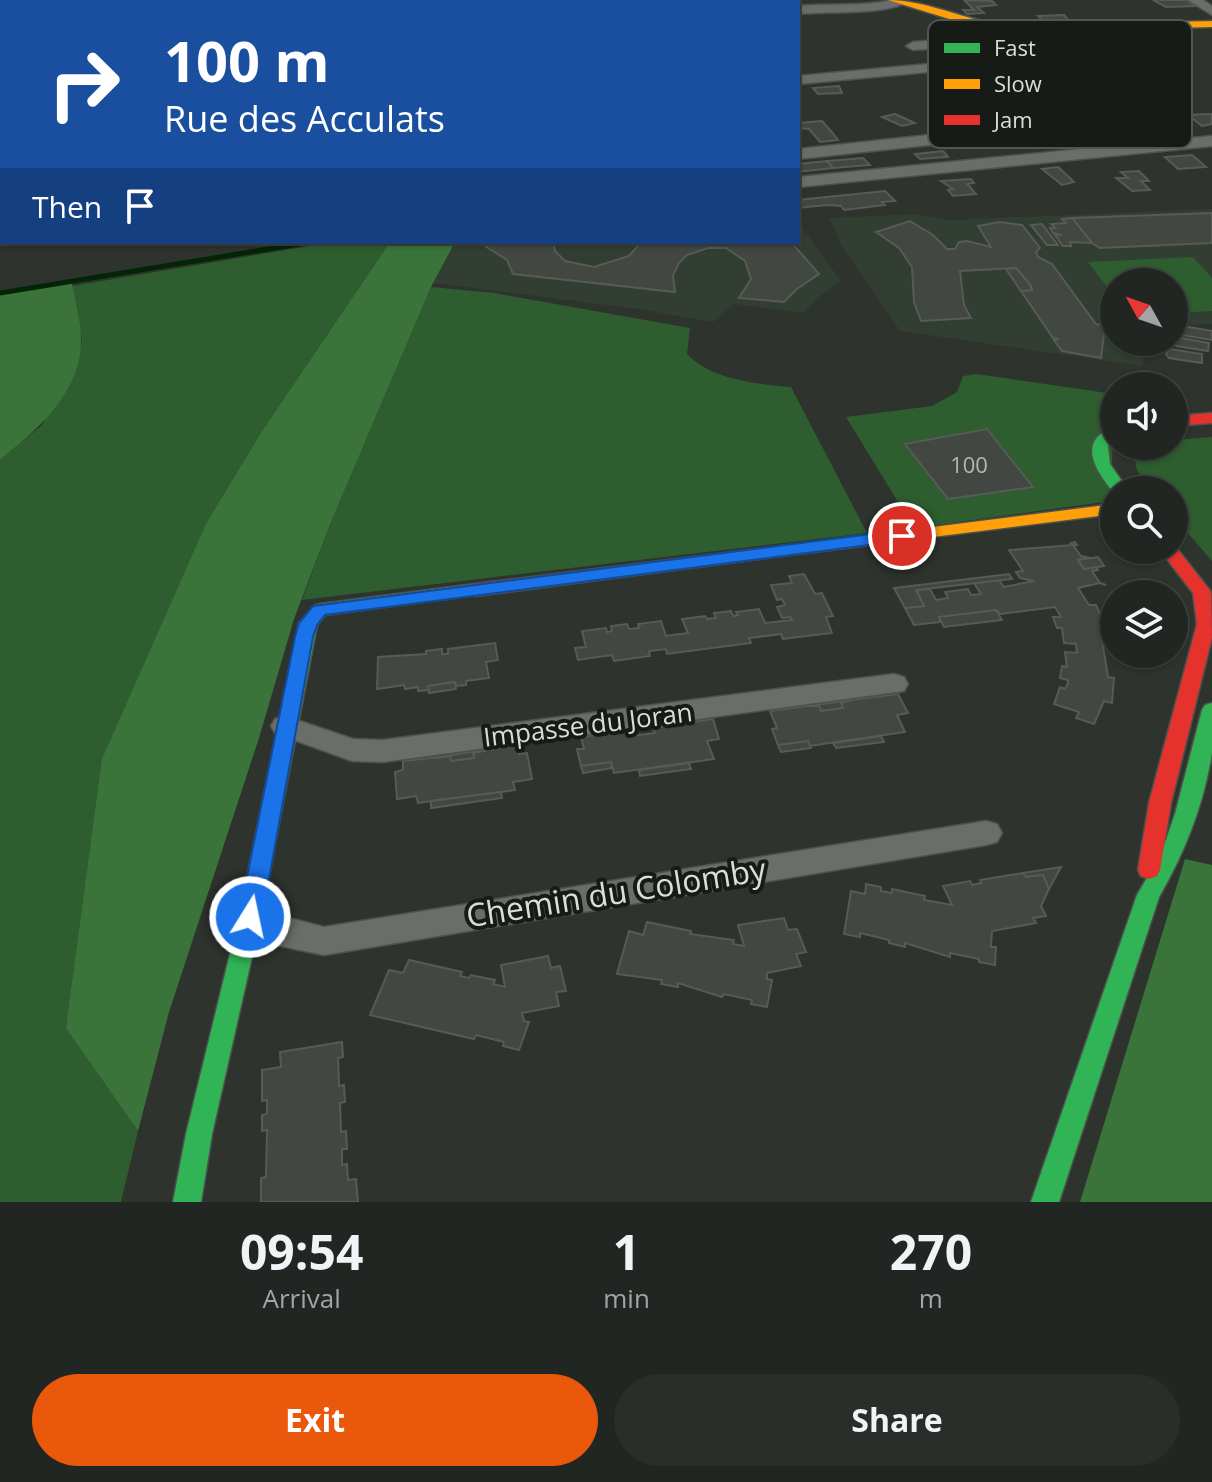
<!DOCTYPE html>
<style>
:root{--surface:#222622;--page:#2a2e2a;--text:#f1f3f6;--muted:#a2a5a5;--line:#3f4340;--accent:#ea580c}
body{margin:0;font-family:"Open Sans",sans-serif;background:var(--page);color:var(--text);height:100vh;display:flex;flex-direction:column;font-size:30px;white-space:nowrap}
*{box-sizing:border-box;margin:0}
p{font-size:26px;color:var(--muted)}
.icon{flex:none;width:44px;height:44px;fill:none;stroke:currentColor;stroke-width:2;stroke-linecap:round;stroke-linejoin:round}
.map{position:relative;height:1202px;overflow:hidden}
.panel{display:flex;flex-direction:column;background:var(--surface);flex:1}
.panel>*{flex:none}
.top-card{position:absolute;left:0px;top:0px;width:800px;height:244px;box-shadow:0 2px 6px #0004,0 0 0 2px var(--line);background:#1a4fa0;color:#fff;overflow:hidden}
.needle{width:52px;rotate:310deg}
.tools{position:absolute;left:1100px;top:268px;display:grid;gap:16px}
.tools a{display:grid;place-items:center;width:88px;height:88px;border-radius:50%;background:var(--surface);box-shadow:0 2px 6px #0004,0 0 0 2px var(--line);font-size:40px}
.pin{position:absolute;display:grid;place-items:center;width:68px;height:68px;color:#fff;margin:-34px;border:4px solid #fff;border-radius:50%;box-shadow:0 2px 8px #0007}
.me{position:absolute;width:88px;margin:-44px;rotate:10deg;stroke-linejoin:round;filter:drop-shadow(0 0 6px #0008)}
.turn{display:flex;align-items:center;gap:28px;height:168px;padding:0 32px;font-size:36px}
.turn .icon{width:104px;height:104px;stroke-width:2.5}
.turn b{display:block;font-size:56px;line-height:68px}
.then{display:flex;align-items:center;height:76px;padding:0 32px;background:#0003;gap:16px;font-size:30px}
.eta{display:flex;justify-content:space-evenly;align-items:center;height:136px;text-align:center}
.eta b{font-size:48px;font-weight:700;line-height:56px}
.action{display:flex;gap:16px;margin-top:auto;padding:16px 32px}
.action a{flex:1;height:92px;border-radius:48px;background:var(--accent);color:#fff;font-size:32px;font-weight:700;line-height:92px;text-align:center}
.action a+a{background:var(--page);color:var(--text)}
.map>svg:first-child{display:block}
.built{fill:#313e31}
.green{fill:#2e5d2f}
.forest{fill:#3a743b}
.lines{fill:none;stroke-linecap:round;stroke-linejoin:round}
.stream{stroke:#042406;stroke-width:5}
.building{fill:#424742;stroke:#575b57;stroke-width:2}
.street-casing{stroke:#4d524d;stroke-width:3}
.fast-casing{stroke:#4d524d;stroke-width:3}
.slow-casing{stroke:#4d524d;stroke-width:3}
.jam-casing{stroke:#4d524d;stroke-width:3}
.street{fill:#6a6d6a;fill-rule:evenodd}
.fast{fill:#30b455;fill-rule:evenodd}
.slow{fill:#ff9f0a;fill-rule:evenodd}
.jam{fill:#e5322d;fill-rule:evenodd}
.route{fill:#1a73e8;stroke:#114b97;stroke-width:2}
.labels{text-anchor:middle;stroke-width:8;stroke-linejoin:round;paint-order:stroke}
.number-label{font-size:22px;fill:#b3b9b2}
.street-label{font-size:26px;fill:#d9dfd8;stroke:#171b17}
.near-street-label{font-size:32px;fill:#d9dfd8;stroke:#171b17}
.key{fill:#171b17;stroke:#515651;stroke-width:2}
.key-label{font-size:22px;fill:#d9dfd8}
</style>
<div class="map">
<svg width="1212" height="1202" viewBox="0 0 1212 1202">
<rect width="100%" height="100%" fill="#2e332e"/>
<g class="built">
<path d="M1212,209V324L1174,326V282H1114V342H1145L1143,366L900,331L841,245L829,218L914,214L949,220Z"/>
<path d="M798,222L841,281L817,298L804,313L734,304L713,322L638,309L433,283L455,242H798Z"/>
</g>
<g class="green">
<path d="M333,242H390L264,428L66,1027L138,1131L121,1202H0V460L42,425L82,340L72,286Z"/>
<path d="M1193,257L1212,278V311L1174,313V282H1114V296L1088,262Z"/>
<path d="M431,287L494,293L690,328L687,354C712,380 757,384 791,387L867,533L302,600L329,527Z"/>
<path d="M977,374L1114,394L1111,501L914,528L846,417L932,406L957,392L963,376Z"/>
<path d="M1212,437V561L1174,517V490H1151L1137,470L1135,460L1146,446H1174V440Z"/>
</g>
<g class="forest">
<path d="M183,0H597L598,2H151Z"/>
<path d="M390,242H455L431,287L329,527L294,619L259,738L169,1012L138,1131L66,1028L102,759L206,524L264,428Z"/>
<path d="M72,283C75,301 81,321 81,339C82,392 37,430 0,460V295Z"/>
<path d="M1185,859L1212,865V1202H1080Z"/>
</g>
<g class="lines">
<path class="stream" d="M0,293L311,242"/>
</g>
<g class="building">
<path d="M964,0L992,1L996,5L977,7L984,13L967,14L963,10H974Z"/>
<path d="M1153,0H1185L1195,6L1166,7Z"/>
<path d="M1064,15L1069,21L1045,23L1038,16Z"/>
<path d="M839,86L842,93L818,94L813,88Z"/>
<path d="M895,114L915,123L902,126L882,117Z"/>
<path d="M1212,114V124L1202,126L1188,115Z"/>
<path d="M822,121L831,131L838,140L820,142L809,129L798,128V123Z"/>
<path d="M943,151L948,157L920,159L915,154Z"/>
<path d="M1192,155L1206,167L1178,169L1165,157Z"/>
<path d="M863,158L870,165L833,168L827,161Z"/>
<path d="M827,161L833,168L798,172V164Z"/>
<path d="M1058,167L1071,179L1074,182L1062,185L1042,169Z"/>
<path d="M1139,171L1149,181H1141L1150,190L1132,191L1116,178H1128L1121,172Z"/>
<path d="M971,179L974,183L967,184L976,194L953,196L948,190L953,189L941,181Z"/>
<path d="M885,191L895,201L882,202L885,205L844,210L841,206L827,205L798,208V200Z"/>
<path d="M1212,213V243L1100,248L1092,243L1072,218Z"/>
<path d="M1072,218L1092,243L1070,242L1071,246H1063L1055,235H1062L1053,233L1050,228H1055L1051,224L1066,223L1062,219Z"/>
<path d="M910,221L933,235L947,249H955L959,242L967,241L991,247L978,226L1000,222L1022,225L1040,248L1036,252L1038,257L1052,264L1096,324L1105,326L1101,358L1062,351L1054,340L1059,339L1053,338L1021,291L1032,290L1031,286L1016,268L960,271L964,305L971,318L921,321L914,302L912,267L899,248L876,232Z"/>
<path d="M1042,224L1058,245H1047L1031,225Z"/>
<path d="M485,242H553L555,251L565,261L594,267L629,256L641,242H791L819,274L797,289L784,302L739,298L751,279L745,261L726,248H708L687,255L679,263L673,275L675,292L513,274L507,260L485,246Z"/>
<path d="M1016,268L1029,283L1032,290L1021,291L1006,269Z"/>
<path d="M1183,326L1212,331V340L1182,335L1179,331Z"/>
<path d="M1176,337L1209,343L1208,351L1176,346L1172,343Z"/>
<path d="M1170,349L1202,354V363L1169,358L1166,354Z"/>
<path d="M987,429L1033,487L948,499L905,444Z"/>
<path d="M1075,542L1077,545H1073L1081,556L1090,558L1078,560L1084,569L1096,567L1098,570L1092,571L1100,583L1106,585L1100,583L1078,588L1089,605H1096L1104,623L1106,628H1100L1108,677L1114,678L1112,703L1104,701L1094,724L1076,718L1079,712L1054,704L1060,687L1065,689L1068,683V680L1060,678L1062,666L1067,667L1065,652L1077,653L1076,644L1064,643L1062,628H1057L1053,617H1061L1055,607L1000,614L996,610L939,617L941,622L914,625L905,608L924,606L916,590L930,589L936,600L948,598L945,592L968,589L971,595L981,594L974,583L999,580L1004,587L1034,581L1020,578L1016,572L1023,571L1009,550L1073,545L1071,543Z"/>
<path d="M1098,557L1104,566L1084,569L1078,560Z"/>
<path d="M804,574L815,594L822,593L830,610L833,616L826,617L832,633L783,639L781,634L749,638L751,643L667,654L666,649L649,651L650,656L614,661L612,655L578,660L575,648L586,647L582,631L606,628L607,632L612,631L611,626L627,624L629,629L639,628L638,624L661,621L666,636L688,633L682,619L705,616L707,619L716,618L714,613L731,611L733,616L738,615L736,612L759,609L765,623L792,620L790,617L782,618L777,607L785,605L782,599L777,600L771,585L792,583L789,576Z"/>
<path d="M1009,574L1012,579L916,590L924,606L905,608L894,588Z"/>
<path d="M996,610L1002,620L944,627L939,617Z"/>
<path d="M495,643L498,660L486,662L489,678L466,681V685L456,686L455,682L428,686L429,690L418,691V687L405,689L404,685L377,689L378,657L426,654V651L442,649V654H448V649Z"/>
<path d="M455,682L456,689L429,693L428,686Z"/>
<path d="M898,694L908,713L897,715L905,732L810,746L808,741L778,745L772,729L777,728L770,711L807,706H819L821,711L843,708L841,703L851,700Z"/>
<path d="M851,700L841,703L843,708L821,711L819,706H807Z"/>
<path d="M713,719L719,739L707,741L714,759L614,773L611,762L581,766L577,749H584L581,737L618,732H631L632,736L655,733L653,729L665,726Z"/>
<path d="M881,736L884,742L836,748L833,743Z"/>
<path d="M808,741L811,748L781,752L778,745Z"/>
<path d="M517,745L519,754L527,753L532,779L513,782L515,790L418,803L416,796L397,799L395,772L403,770V761L450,756L451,761L474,758L473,753Z"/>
<path d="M487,749L473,753L474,758L451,761L450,756L435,758Z"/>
<path d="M611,762L612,768L583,773L581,766Z"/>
<path d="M689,763L691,769L640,776L639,770Z"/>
<path d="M501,792L502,798L431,808V801Z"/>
<path d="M1061,867L1049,889L1043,875L1026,877L1023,873Z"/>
<path d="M1023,873L1026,877L1043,875L1049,889L1041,906L1046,916L1033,918L1036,923L992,931L991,947H996L995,965L979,962V959L950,953V957L905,943V947L889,943V940L860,933V937L844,934L851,891L865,894L866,884L881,887V891L892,893V889L925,896L924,900L952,905L943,886L970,881L972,885L981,883L980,880Z"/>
<path d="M784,918L788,930L797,929L806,952L796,954L801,966L767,973V979L772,980L767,1007L751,1004L752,1000L724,994L722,997L678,983V987L661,984L662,980L617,974L629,931L643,935L647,922L691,931L690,934L734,940L733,944L744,946L738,925Z"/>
<path d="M548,956L551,968L560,966L566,991L556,992L559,1006L522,1013L524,1021L529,1022L519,1050L503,1046L504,1042L476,1035L474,1039L370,1015L389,970L403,973L409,960L462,972L460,976L469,978L471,975L495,980L493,984L505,987L501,965Z"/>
<path d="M342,1042L343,1057L338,1058L339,1086L344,1085L345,1102L340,1103L341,1132L346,1131L347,1149H342V1165L347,1164L348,1180L356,1179L358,1202H261V1178L266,1177L267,1130L262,1131V1115L267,1114V1100L262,1101V1070L281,1067L280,1052Z"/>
</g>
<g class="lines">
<defs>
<g id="street">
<path d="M892,0L906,2C888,15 825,11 798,14V6C829,3 862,7 892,0Z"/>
<path d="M1188,0H1203L1212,6V15Z"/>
<path d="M1005,25L1171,126L1163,131L1014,142L948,143L798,159V149L948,133L1014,132L1145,122L1048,61L798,84V76L1036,54L1017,42L913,50L906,46L913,42L1005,35L998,29Z"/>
<path d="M1212,136V146L798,187V177Z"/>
<path d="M894,674L904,677L908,684L904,691L383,762L352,761L275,733L271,726L275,719L285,716L353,739L383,740Z"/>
<path d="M986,821L997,824L1002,833L997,842L986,845L324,955C297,949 247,944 233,917L238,907L250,903L281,916L324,927Z"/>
</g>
<g id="fast">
<path d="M1114,427V440L1108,446L1110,464L1128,490H1114V493C1097,472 1075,441 1114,427Z"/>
<path d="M475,584L481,586L484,590L481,594L325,615L317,625L261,917L212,1134L201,1202H173L186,1134L239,917L299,623L314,606L320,604Z"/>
<path d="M1212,703C1212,719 1212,737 1212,752C1204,804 1185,852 1159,897L1059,1202H1031L1137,895L1161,854L1175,814L1202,710L1205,705Z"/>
</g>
<g id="slow">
<path d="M888,0C926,0 966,20 1005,26L1212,21V27L1005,32L972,26Z"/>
<path d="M1114,504V514L798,554L789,549L798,544Z"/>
</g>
<g id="jam">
<path d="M1212,413V423L1174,426V416Z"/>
<path d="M798,544L804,545L807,549L804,553L475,596L466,590L475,584Z"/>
<path d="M1175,546L1211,592L1212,637L1171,803L1160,870L1157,876L1149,879L1141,876L1138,870L1149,803L1197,624L1193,593L1160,550H1174Z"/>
</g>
</defs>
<use href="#street" class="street-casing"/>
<use href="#fast" class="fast-casing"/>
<use href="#slow" class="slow-casing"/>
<use href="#jam" class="jam-casing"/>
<use href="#street" class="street"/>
<use href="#fast" class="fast"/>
<use href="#slow" class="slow"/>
<use href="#jam" class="jam"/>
</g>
<path class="route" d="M902,530L911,536L908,540L325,615L317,625L313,637L262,917L258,924L250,927L242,924L239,917L295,637L299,623L313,606Z"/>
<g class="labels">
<g class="number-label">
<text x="969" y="473">100</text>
</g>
<g class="street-label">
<text transform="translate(588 725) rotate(-7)" y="9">Impasse du Joran</text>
</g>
<g class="near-street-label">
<text transform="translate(616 893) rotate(-9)" y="11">Chemin du Colomby</text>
</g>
</g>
<rect x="928" y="20" width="264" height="128" rx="12" class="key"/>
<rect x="944" y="43" width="36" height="10" fill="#30b455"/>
<rect x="944" y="79" width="36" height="10" fill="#ff9f0a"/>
<rect x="944" y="115" width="36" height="10" fill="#e5322d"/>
<g class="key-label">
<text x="994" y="56">Fast</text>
<text x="994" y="92">Slow</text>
<text x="994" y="128">Jam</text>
</g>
</svg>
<div class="tools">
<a><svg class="needle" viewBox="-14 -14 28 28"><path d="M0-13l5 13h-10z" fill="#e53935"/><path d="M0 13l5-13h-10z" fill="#a2a5a5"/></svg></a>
<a><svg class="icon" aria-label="sound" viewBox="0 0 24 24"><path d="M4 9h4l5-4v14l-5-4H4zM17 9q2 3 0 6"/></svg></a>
<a><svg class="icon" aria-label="search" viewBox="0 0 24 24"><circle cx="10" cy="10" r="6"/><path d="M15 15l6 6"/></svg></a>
<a><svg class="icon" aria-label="layers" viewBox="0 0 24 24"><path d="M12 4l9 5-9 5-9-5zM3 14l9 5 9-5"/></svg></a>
</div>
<div class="pin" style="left:902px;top:536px;background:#d93025"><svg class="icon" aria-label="arrive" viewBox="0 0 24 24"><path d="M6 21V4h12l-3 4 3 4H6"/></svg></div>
<svg class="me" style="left:250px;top:917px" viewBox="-20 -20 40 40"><circle r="17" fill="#1a73e8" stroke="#fff" stroke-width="3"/><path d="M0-11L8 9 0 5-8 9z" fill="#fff"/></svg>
<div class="top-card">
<div class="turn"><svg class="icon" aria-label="right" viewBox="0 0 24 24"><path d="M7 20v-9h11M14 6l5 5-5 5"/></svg><div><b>100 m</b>Rue des Acculats</div></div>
<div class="then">Then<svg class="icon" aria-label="arrive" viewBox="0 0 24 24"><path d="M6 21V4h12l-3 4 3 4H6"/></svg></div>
</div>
</div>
<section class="panel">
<div class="eta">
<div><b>09:54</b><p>Arrival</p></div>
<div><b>1</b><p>min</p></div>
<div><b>270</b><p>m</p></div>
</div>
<div class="action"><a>Exit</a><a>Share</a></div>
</section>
